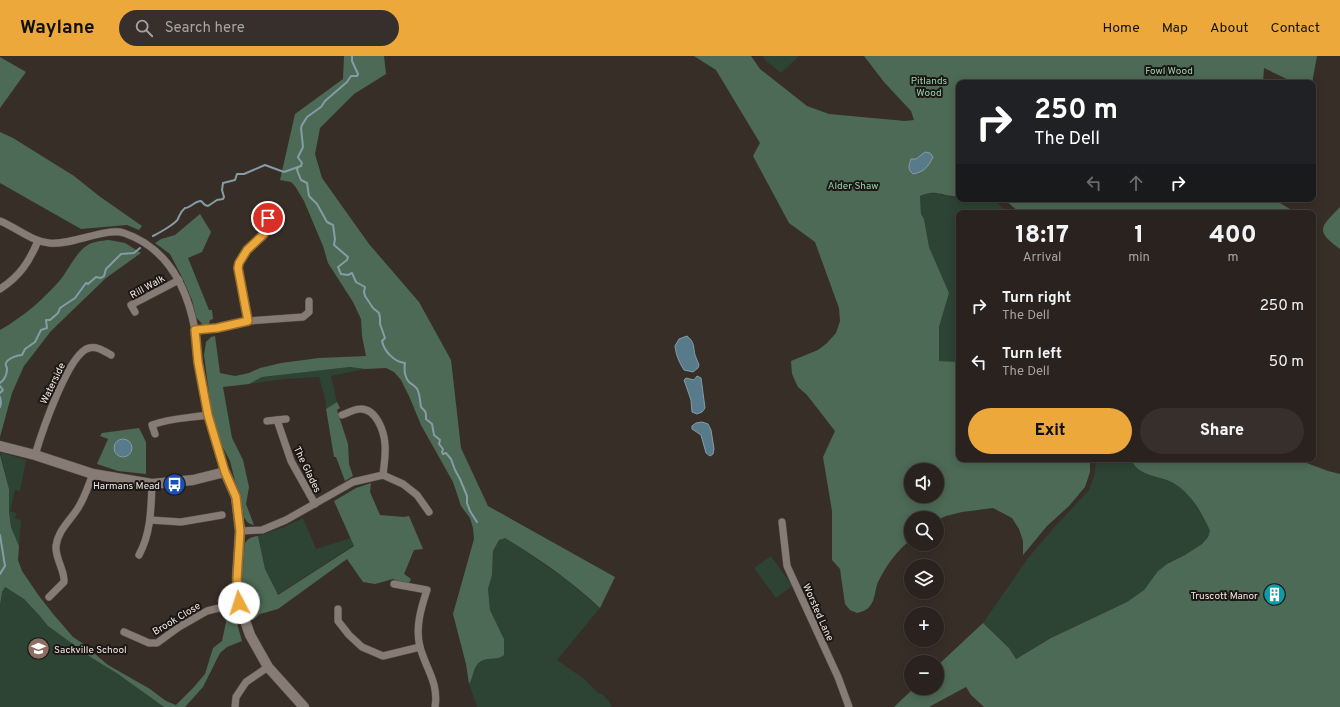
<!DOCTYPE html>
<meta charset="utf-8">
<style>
:root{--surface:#2a221e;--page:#362f2b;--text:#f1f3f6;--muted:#a5a4a4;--line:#463f3c;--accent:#eda83c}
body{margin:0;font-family:Overpass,sans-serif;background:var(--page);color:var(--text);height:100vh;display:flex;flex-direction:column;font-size:15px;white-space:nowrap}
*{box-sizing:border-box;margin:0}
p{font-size:13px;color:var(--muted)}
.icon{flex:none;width:22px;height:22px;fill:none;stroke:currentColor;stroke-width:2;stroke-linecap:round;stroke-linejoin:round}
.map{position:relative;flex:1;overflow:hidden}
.side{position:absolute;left:956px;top:154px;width:360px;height:252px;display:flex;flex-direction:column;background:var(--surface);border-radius:8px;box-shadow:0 2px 10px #0003,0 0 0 1px var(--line)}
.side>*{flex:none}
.guide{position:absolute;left:956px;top:24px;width:360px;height:122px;border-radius:8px;box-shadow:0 2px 10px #0003,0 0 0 1px var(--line);background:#202124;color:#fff;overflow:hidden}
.buttons{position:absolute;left:904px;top:407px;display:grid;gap:8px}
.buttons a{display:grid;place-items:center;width:40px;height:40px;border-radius:50%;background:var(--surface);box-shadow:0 2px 10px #0003,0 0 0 1px var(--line);font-size:20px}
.pin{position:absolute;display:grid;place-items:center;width:34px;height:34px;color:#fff;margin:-17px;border:2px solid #fff;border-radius:50%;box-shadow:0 1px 4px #0007}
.me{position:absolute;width:44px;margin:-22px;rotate:355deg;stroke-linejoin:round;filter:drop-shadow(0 0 3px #0008)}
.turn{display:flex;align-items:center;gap:14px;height:84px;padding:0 12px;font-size:18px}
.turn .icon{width:52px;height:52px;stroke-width:2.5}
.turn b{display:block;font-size:28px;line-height:34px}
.lanes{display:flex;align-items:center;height:38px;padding:0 12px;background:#0003;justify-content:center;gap:20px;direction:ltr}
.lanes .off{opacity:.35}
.eta{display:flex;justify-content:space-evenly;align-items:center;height:68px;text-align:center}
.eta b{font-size:24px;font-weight:800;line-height:28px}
.button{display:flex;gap:8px;margin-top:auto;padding:8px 12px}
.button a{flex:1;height:46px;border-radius:24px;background:var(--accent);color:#111;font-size:16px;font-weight:800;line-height:46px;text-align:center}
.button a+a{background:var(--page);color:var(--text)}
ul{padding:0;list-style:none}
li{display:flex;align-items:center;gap:12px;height:56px;padding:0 12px}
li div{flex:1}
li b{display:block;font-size:15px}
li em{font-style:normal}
header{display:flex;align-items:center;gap:24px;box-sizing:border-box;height:56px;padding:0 20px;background:var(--accent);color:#111}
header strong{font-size:19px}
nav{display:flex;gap:22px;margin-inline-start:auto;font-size:14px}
.search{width:280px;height:36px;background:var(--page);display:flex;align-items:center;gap:10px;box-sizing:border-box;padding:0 14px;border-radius:22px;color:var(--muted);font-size:15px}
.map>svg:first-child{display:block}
.green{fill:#2d4334}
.forest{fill:#4d6a56;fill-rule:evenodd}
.water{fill:#577b8b;stroke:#859ca6}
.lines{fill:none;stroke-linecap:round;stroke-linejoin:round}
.stream{stroke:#859ca6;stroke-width:2}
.street-casing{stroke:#554d48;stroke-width:8}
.secondary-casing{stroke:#554d48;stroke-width:11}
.street{stroke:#877c75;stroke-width:7}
.secondary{stroke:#877c75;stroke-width:10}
.route-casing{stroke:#9a6d27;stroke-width:10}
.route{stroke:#eda83c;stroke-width:7}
.labels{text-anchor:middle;stroke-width:4;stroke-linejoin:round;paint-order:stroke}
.park-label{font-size:10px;fill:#9ad1ab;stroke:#1c1715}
.street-label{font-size:10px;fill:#efe9e5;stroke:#1c1715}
.poi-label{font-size:10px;fill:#efe9e5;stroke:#1c1715;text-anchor:end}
</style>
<header>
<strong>Waylane</strong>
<div class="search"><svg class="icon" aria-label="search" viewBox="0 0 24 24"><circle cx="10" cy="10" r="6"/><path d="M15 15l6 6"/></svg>Search here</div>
<nav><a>Home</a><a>Map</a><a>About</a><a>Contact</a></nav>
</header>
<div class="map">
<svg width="1340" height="651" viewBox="0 0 1340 651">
<rect width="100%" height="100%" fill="#382e28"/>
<g class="green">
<path d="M763,0H799L781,17L765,4Z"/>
<path d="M929,137C940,137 948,142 959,140V143H993L1008,157H959V306L939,305V271L949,237L929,192L924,164L921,158L920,140Z"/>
<path d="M350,311L365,313L331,320L337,346L326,353V346L319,321L284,323L249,328L262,321Z"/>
<path d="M0,396L26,404L20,435L15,434L10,455L16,457L15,462L21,464L19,490L11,471L9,456V433Z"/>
<path d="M1096,403H1131L1132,406L1147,418L1168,423L1179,430L1188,438L1204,462L1210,475L1208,481L1202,488L1185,499L1167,508L1158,515L1144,534L1127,546L1051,582L1015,603L1009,592L983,567L1028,502L1052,474L1089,434L1095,417Z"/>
<path d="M303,462L316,493L351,482L354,489L277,539L265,513L258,480L282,472Z"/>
<path d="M505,481L564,522L600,552L557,604L583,622L598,637L602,638L608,644L612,651H477L469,628C477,615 473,602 493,603L504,583L490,554L488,533L492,519L493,495L499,484Z"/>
<path d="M771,500L792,530L776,542L754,512Z"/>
<path d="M4,531L24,543L39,559L48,570L92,602L118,618L164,651H0V549L2,536Z"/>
</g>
<g class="forest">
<path d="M344,0H384L386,18L354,38L320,72L315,98L322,122L369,188L419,246L451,304L461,392L488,450L615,521L600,552C571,525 538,502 505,482L499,484L493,495L492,519L488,533L490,554L504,583V599C496,606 484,599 477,609C473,614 473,622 469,628L466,608L453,558L474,483L473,472L470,462L461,450L453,426L421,369L409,340L401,324L394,316L386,312L365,313L350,311L262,321L249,328L223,331L232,382L243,404L249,431L246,448L254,469C248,468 247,466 244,461L230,405L221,388L211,353L204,299L206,286L211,281L215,280L220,317L235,320L249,317L260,312L281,307L319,302L366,300L362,280L361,263L353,246L328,207L323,190L304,145L295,130L291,126L280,124L295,58L343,23Z"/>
<path d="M694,0H751L760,13L807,50L829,58L905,65L914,64L911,55L884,26L864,0H1317L1312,27H1295L1264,12L1263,27H959V140C950,141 945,138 936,137C931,136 925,138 920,140L921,158L924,163L929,191L949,237L939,271V305L959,306V403H1090V416L1085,431L1069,450L1047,470L1023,499V485L1019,473L1012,462L993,452L962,456L946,460L937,464V462H911V484C897,494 886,510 878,526C875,533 875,544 870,550C867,554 862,556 857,557L850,554L845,548L840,513L832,504V455L823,401L835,375L807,339L798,331L792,318L791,305L818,294L827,287L836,277L840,265L839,252L815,186L789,167L753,100L760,87L716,14ZM911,414H937V440H911Z"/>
<path d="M0,1L26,16L0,52Z"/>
<path d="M0,76L13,82L74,120L99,140L142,170L139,174L127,169L81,173L0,127Z"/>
<path d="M1004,143H1273L1297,157H1020Z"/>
<path d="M1340,151V193C1314,174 1321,171 1340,151Z"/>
<path d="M200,158L211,176L202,196L188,202L209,254H212L213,263L210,264L208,271L203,269L196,261L192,244L182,221L170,198L155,187L161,183L175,179Z"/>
<path d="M109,184L125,187L141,197L106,222L51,275L24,310L12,337L0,381V274C23,261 44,243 61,223C68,214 77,196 85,191C92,185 101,185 109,184Z"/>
<path d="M337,346L340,352L337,354L348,388L349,408L353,420L345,425L336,401H334L326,353Z"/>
<path d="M139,372L146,386V418L118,415L97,408L108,383L100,380L102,377Z"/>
<path d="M0,399L9,433V456L11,471L19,490L18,504L22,515L39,540L54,559L73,581L82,587L108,609L150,633L166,645L176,649L193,632L205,618L213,592L222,585L226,566L225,555L231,554L234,557L242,585L227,591L220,597L203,631L185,651H164L118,618L92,602L48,570L39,559L24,543L5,531L2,536L0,549Z"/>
<path d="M1131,403H1303L1304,406L1328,415L1340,418V651H984L971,639L966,631L929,651H894L914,632H937V610L983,567L1009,592L1016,603L1051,582L1127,546L1144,534L1158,515L1167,508L1185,499L1202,488L1208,481L1210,475C1203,459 1193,441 1178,430C1163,418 1139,423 1131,403Z"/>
<path d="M371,427L370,436L380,459L404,461L409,460L423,493L414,494L404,518L411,523L408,529L393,523L375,528L363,526L347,503L278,553L260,558L252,565L245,545L242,521L244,489C248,482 251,481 258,480L265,513L278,539L354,490L334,445L356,432Z"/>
</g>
<g class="water">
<path d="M925,96L930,97L933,101C928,111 924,116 913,118C907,113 909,109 911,103H916Z"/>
<path d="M687,280C695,286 693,291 695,299C696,302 698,306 699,309L698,312L693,316L684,314C679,306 676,299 675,290L679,283Z"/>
<path d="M697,320L701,322L705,352L702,356L697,358L692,356L691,344L684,324L686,322L694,324Z"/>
<path d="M702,366L708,368L711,374L714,393L713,398L710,400L706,397L701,379L692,373V370L696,367Z"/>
<circle cx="123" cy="392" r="9"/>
</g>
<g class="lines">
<g class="stream">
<path d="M298,111L297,114L301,124L307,127L309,140L317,148L327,166L333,169L335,183L334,189L348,201L347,204L338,211L341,218L348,219L352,217L356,226L365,231L364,236L365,240L373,252L379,257L380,262V268L385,282L382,285C384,295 394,306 405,307C404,313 405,321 409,326C412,329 417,330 418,335C420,340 420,345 421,351C426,356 426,355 426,363L432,368L434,379L440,384L439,388L443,393L442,396L443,398L446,397L451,403L455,414L460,423L467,440V447L470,455L477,466"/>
<path d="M153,180C159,177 175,168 178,163C180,158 180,156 185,152C191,152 194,145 201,145L205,149L208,150L217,144L223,143L224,141L222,134L223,127L235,124L237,118H244L265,109L284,116L301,110L302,107L299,103L298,101L303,91L301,72L302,69L307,61L321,51L325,45L347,26L351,20H357L358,18L352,5V0"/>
<path d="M0,327C4,324 7,319 7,313C7,310 5,310 6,307C8,302 18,299 22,299L25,293L35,286L41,274L47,272L46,264H50L58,257L60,252L75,242L86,227L88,228L96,221L101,222L104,220L106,213L121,198L134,197L140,192"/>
<path d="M0,330L3,334L0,337"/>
<path d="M0,341L1,347L0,351"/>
<path d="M0,479L5,510L0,518"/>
</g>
<defs>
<g id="street">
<path d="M0,165C17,172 31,185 49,187C70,190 106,171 124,177C168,192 187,231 195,274C197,287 197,300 199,313C202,328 205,343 208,358C212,378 219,397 225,416"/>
<path d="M0,233C20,220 29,206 38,185"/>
<path d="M135,256L131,249L179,224"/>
<path d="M248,265L238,212L239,207L247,194L264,178L268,162"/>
<path d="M195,274L217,272L248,265L303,261L309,256V245"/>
<path d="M342,359C348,357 354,353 360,353C376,352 384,375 385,388C386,398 384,409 383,419"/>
<path d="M277,364L291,405L315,448"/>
<path d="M267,365L286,363"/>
<path d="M155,378L152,369C170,362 189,362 208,359"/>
<path d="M35,399C41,379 68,297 89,292C97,290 104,295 111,299"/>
<path d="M150,464L181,466L222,459"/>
<path d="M782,466L787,510L838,621L849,651"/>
<path d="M240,475L262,474L286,464L353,426L383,419L403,428L417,439L429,456"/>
<path d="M139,499C151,477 151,453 152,428"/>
<path d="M394,528L427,534C421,552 415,572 420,591C426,613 439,627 435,651"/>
<path d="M49,541L64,526C65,514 55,503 56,490C58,474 70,465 78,452C85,441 88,430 93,418"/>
<path d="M338,553V565L349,579L362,591L383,600L420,591"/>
<path d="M124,576L149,587H157L179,571L207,555L239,547"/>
<path d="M235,651L236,641L246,626L268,611"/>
</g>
<path id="secondary" d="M0,390L35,399L93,418L152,428L193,424L225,416L236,441L240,475L237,523L239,547L250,579L268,611L304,651"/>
</defs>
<use href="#street" class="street-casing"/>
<use href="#secondary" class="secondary-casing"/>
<use href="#street" class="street"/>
<use href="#secondary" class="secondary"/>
</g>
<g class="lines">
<defs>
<path id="route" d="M239,547L237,523L240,475L236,441L225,416L208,359L198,306L195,274L217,272L248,265L238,212L239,207L247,194L264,178L268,162"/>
</defs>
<use href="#route" class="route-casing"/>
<use href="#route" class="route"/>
</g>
<defs>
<symbol id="bus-disc" viewBox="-11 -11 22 22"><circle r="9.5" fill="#1a4fb4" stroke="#1c1715"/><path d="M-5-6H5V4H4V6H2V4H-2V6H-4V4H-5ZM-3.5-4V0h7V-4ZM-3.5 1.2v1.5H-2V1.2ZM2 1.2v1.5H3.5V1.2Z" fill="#fff"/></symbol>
<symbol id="building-disc" viewBox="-11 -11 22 22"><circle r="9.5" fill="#0f9aa8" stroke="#1c1715"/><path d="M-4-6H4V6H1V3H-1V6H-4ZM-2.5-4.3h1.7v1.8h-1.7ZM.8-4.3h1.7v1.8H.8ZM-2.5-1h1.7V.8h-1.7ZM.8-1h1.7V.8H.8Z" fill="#fff"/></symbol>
<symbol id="school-disc" viewBox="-11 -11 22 22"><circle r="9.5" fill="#8d6e63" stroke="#1c1715"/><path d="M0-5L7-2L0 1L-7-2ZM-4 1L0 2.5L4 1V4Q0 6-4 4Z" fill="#fff"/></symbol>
</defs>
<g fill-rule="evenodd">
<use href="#bus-disc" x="162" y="416" width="25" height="25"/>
<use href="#building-disc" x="1262" y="526" width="25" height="25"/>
<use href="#school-disc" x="26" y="580" width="25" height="25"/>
</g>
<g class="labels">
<g class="park-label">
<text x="1169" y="18">Fowl Wood</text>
<text x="929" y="28">Pitlands<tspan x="929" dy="12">Wood</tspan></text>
<text x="853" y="133">Alder Shaw</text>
</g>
<g class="street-label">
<text transform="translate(147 230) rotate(-29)" y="4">Rill Walk</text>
<text transform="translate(52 327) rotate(-64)" y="4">Waterside</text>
<text transform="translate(308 413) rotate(64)" y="4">The Glades</text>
<text transform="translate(819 556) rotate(66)" y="4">Worsted Lane</text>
<text transform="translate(176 562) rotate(-31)" y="4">Brook Close</text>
</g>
<g class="poi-label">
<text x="160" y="433">Harmans Mead</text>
<text x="1258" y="543">Truscott Manor</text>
<text x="54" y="597" text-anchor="start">Sackville School</text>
</g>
</g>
</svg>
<div class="buttons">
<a><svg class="icon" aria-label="sound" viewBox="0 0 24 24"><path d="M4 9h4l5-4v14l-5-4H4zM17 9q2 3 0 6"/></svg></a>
<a><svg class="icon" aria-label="search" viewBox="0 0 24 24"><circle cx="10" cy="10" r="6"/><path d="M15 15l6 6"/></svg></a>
<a><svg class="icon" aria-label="layers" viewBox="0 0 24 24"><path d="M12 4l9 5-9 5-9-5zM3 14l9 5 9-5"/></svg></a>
<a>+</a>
<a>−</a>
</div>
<div class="pin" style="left:268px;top:162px;background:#d93025"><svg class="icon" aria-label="arrive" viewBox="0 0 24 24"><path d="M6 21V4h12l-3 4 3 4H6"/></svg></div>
<svg class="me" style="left:239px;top:547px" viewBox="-20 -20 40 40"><circle r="19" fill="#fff"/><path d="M0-13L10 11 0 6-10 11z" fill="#eda83c"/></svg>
<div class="guide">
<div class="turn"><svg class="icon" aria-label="right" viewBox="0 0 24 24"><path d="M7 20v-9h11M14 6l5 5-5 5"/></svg><div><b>250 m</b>The Dell</div></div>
<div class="lanes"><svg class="icon off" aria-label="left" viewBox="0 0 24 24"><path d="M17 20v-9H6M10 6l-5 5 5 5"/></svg><svg class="icon off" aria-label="ahead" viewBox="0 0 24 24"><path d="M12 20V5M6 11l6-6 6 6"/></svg><svg class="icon" aria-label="right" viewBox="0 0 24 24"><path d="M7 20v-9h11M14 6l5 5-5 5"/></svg></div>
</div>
<section class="side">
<div class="eta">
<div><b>18:17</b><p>Arrival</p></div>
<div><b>1</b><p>min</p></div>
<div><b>400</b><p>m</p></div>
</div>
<ul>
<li><svg class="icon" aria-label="right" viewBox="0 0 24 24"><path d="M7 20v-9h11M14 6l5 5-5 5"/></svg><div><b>Turn right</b><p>The Dell</p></div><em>250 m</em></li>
<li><svg class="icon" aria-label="left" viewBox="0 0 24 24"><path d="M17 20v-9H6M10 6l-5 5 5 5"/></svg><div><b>Turn left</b><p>The Dell</p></div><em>50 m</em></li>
</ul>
<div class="button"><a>Exit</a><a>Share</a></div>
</section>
</div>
